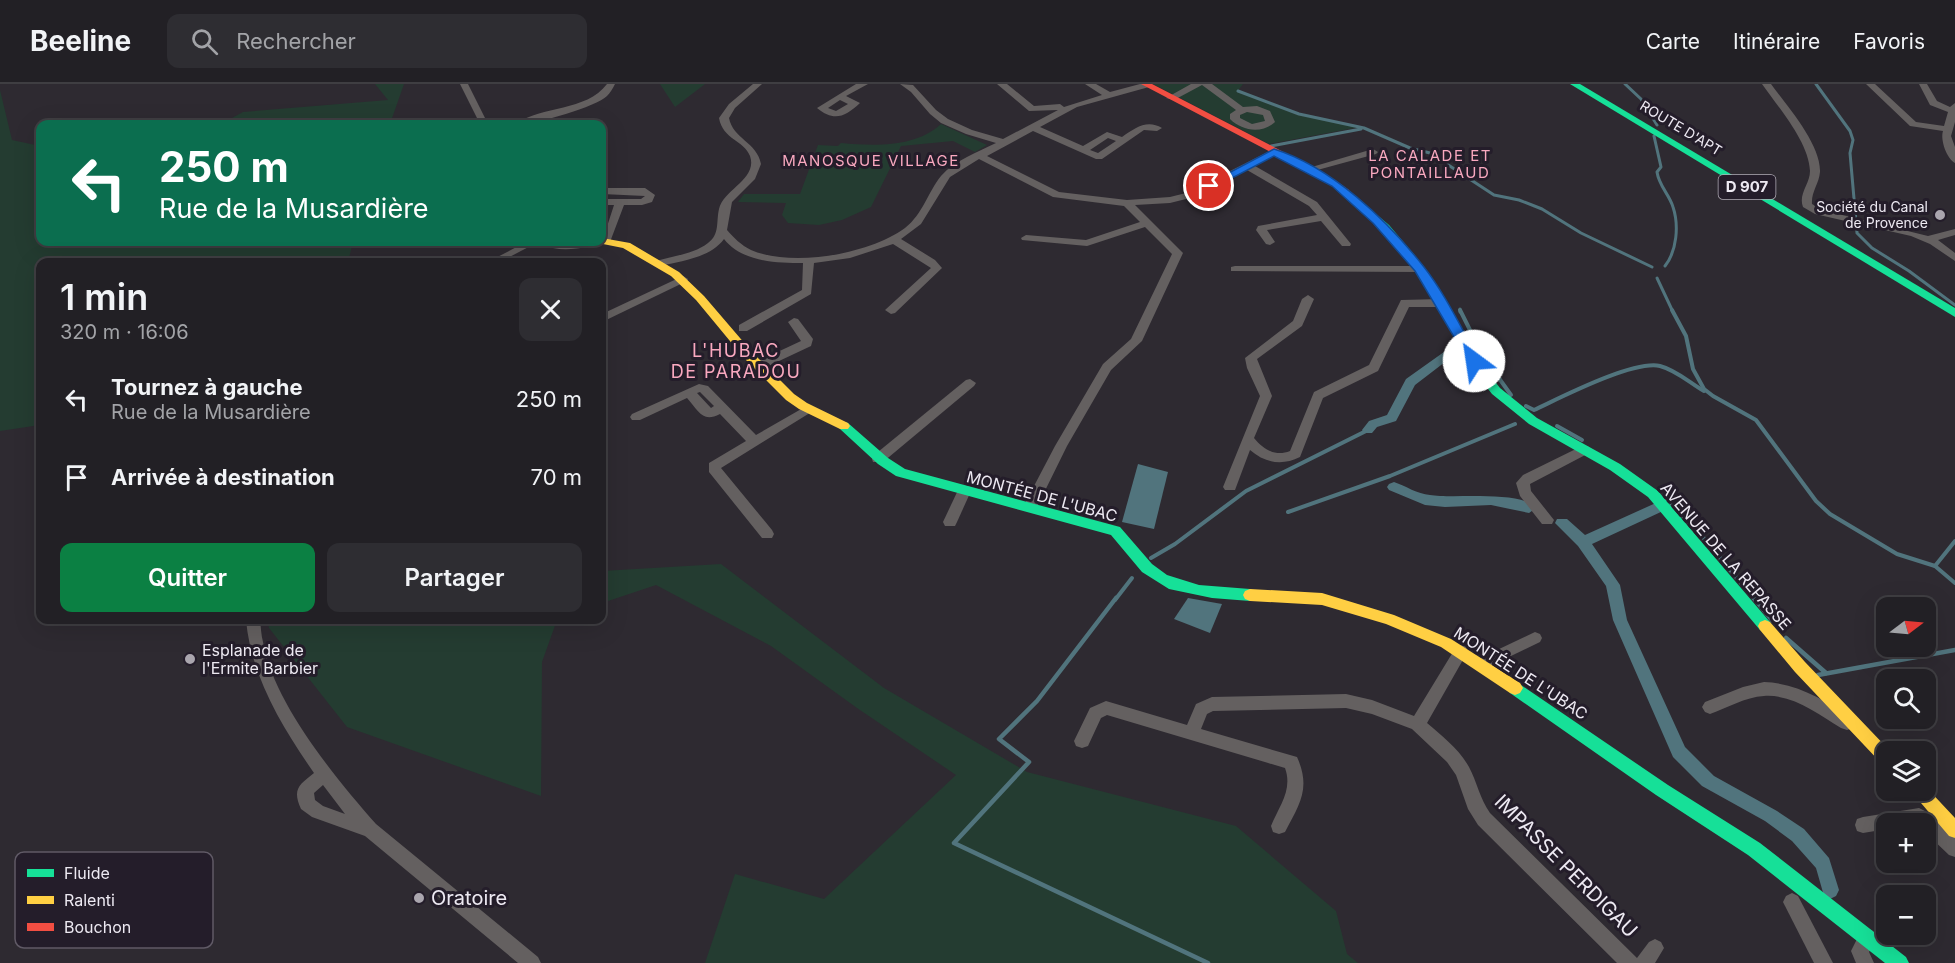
<!DOCTYPE html>
<html lang="fr">
<meta charset="utf-8">
<style>
:root{--surface:#222025;--page:#2e2d32;--text:#f1f3f6;--muted:#a2a3a7;--line:#3f3e42;--accent:#0b8043}
body{margin:0;font-family:Inter,sans-serif;background:var(--page);color:var(--text);height:100vh;display:flex;flex-direction:column;font-size:22px;white-space:nowrap}
*{box-sizing:border-box;margin:0}
p{font-size:20px;color:var(--muted)}
.icon{flex:none;width:33px;height:33px;fill:none;stroke:currentColor;stroke-width:2;stroke-linecap:round;stroke-linejoin:round}
.map{position:relative;flex:1;overflow:hidden}
.panel{position:absolute;left:36px;top:174px;width:570px;height:366px;display:flex;flex-direction:column;background:var(--surface);border-radius:12px;box-shadow:0 6px 24px #0002,0 0 0 2px var(--line)}
.panel>*{flex:none}
.hud{position:absolute;left:36px;top:36px;width:570px;height:126px;border-radius:12px;box-shadow:0 6px 24px #0002,0 0 0 2px var(--line);background:#0b6e4f;color:#fff;overflow:hidden}
.needle{width:39px;rotate:74deg}
.tools{position:absolute;left:1876px;top:513px;display:grid;gap:12px}
.tools a{display:grid;place-items:center;width:60px;height:60px;border-radius:12px;background:var(--surface);box-shadow:0 6px 24px #0002,0 0 0 2px var(--line);font-size:30px}
.pin{position:absolute;display:grid;place-items:center;width:51px;height:51px;color:#fff;margin:-26px;border:3px solid #fff;border-radius:50%;box-shadow:0 2px 6px #0007}
.me{position:absolute;width:66px;margin:-33px;rotate:329deg;stroke-linejoin:round;filter:drop-shadow(0 0 4px #0008)}
.turn{display:flex;align-items:center;gap:21px;height:126px;padding:0 24px;font-size:27px}
.turn .icon{width:78px;height:78px;stroke-width:2.5}
.turn b{display:block;font-size:42px;line-height:51px}
.round{display:grid;place-items:center;flex:none;width:63px;height:63px;border-radius:12px;background:var(--page)}
.headline{display:flex;align-items:center;justify-content:space-between;height:102px;padding:0 24px}
h1{font-size:36px;font-weight:600;line-height:45px}
.action{display:flex;gap:12px;margin-top:auto;padding:12px 24px}
.action a{flex:1;height:69px;border-radius:12px;background:var(--accent);color:#fff;font-size:24px;font-weight:600;line-height:69px;text-align:center}
.action a+a{background:var(--page);color:var(--text)}
ul{padding:0;list-style:none}
li{display:flex;align-items:center;gap:18px;height:78px;padding:0 24px}
li div{flex:1}
li b{display:block;font-size:22px}
li em{font-style:normal}
header{display:flex;align-items:center;gap:36px;box-sizing:border-box;height:84px;padding:0 30px;background:var(--surface);border-bottom:2px solid var(--line)}
header strong{font-size:28px}
nav{display:flex;gap:33px;margin-inline-start:auto;font-size:21px}
.search{width:420px;height:54px;background:var(--page);display:flex;align-items:center;gap:15px;box-sizing:border-box;padding:0 21px;border-radius:12px;color:var(--muted);font-size:22px}
.map>svg:first-child{display:block}
.green{fill:#243c31}
.water{fill:#51747d}
.lines{fill:none;stroke-linecap:round;stroke-linejoin:round}
.stream-far2{stroke:#51747d;stroke-width:3}
.stream-far1{stroke:#51747d;stroke-width:4}
.stream{stroke:#51747d;stroke-width:4.5}
.canal{fill:#51747d;fill-rule:evenodd}
.street{fill:#646060;fill-rule:evenodd}
.fast{fill:#16e098;fill-rule:evenodd}
.slow{fill:#ffcf43;fill-rule:evenodd}
.jam{fill:#f24e42;fill-rule:evenodd}
.shaded-wall{fill:#343135}
.route{fill:#1a73e8;stroke:#114b97;stroke-width:1.5}
.poi-dot{fill:#aaa6ae;stroke:#241d2a;stroke-width:2}
.labels{text-anchor:middle;stroke-width:6;stroke-linejoin:round;paint-order:stroke}
.far-street-label{font-size:14px;fill:#ede9f2;stroke:#241d2a}
.far-poi-label{font-size:14px;fill:#ede9f2;stroke:#241d2a;text-anchor:end}
.far-neighbourhood-label{font-size:15px;letter-spacing:1.5px;fill:#f9a8bf;stroke:#241d2a}
.shield{fill:#241d2a;stroke:#b1acb6;stroke-width:1.5}
.shield-label{font-size:15px;font-weight:bold;fill:#ede9f2}
.street-label{font-size:16px;fill:#ede9f2;stroke:#241d2a}
.poi-label{font-size:16px;fill:#ede9f2;stroke:#241d2a;text-anchor:start}
.neighbourhood-label{font-size:18px;letter-spacing:1.5px;fill:#f9a8bf;stroke:#241d2a}
.near-street-label{font-size:20px;fill:#ede9f2;stroke:#241d2a}
.near-poi-label{font-size:20px;fill:#ede9f2;stroke:#241d2a;text-anchor:start}
.key{fill:#241d2a;stroke:#605a66;stroke-width:1.5}
.key-label{font-size:16px;fill:#ede9f2}
</style>
<header>
<strong>Beeline</strong>
<div class="search"><svg class="icon" aria-label="search" viewBox="0 0 24 24"><circle cx="10" cy="10" r="6"/><path d="M15 15l6 6"/></svg>Rechercher</div>
<nav><a>Carte</a><a>Itinéraire</a><a>Favoris</a></nav>
</header>
<div class="map">
<svg width="1955" height="879" viewBox="0 0 1955 879">
<rect width="100%" height="100%" fill="#2e2a31"/>
<g class="green">
<path d="M375,0H404L390,40H221L243,28L388,16Z"/>
<path d="M660,0H705L675,23Z"/>
<path d="M1153,0H1243L1237,8L1298,31L1360,43L1269,60Z"/>
<path d="M0,6L12,56L40,62V158H353L348,178H40V341L0,347Z"/>
<path d="M941,40L987,61L975,68L953,57L901,62L871,123L842,136L819,141L788,139L782,131L786,119L738,118L744,110H800L818,61L838,62L841,59C874,62 915,64 941,40Z"/>
<path d="M721,480L884,604L1027,688L1236,742L1336,827L1347,870L1358,879H705L735,790L824,815L956,691L857,624L771,562L656,501L602,519V487Z"/>
<path d="M267,536H557L542,578L541,712L347,643L269,544Z"/>
</g>
<g class="water">
<path d="M1138,380L1168,388L1154,445L1122,438Z"/>
<path d="M1188,514L1222,520L1210,549L1174,535Z"/>
</g>
<g class="lines">
<g class="stream-far2">
<path d="M1625,0L1641,15L1657,41"/>
<path d="M1816,0L1850,47L1853,56L1850,69L1857,149L1872,164L1909,187L1955,221"/>
<path d="M1238,7L1299,30L1364,44L1410,64L1430,69L1494,111L1519,116L1542,125L1581,149L1652,183"/>
<path d="M1654,52L1661,83L1657,88C1659,102 1669,110 1673,123C1679,141 1677,167 1665,182"/>
<path d="M1271,62L1361,45"/>
<path d="M1657,194L1673,228"/>
<path d="M1460,225V228"/>
</g>
<g class="stream-far1">
<path d="M1460,226L1483,272L1511,311"/>
<path d="M1672,226L1686,252L1693,285L1704,305L1713,312L1756,336L1816,417L1830,430L1897,470L1935,482"/>
<path d="M1526,322L1534,326C1560,314 1633,276 1660,282C1676,286 1690,299 1704,307"/>
<path d="M1557,342L1582,356"/>
<path d="M1667,415L1702,452L1755,516"/>
<path d="M1288,428L1390,392L1515,340"/>
<path d="M1955,457L1935,482L1955,499"/>
<path d="M1151,474L1175,460L1246,407L1368,346"/>
<path d="M1115,516L1132,494"/>
</g>
<g class="stream">
<path d="M1116,514L1037,617L999,655L1029,678L954,759L1208,879"/>
<path d="M1754,514L1772,536"/>
<path d="M1786,554L1826,589"/>
<path d="M1818,591L1955,566"/>
</g>
<g class="canal">
<path d="M1458,258L1464,262L1462,265L1415,301L1396,337L1377,343L1372,349H1364L1362,346L1369,337L1387,331L1406,295Z"/>
<path d="M1394,398C1406,402 1417,410 1430,411C1451,415 1523,406 1536,424L1529,429L1491,421L1445,423L1425,421L1389,406L1387,403L1389,400Z"/>
<path d="M1658,418L1663,419L1665,423L1663,427L1592,460L1620,501L1627,536L1685,663L1714,692L1777,727L1804,745L1829,774L1839,806L1836,812L1830,815L1824,812L1816,784L1792,757L1765,737L1702,702L1673,673L1613,536L1606,502L1578,462L1555,439L1557,435H1567L1585,451Z"/>
</g>
<g class="street">
<path d="M460,0H468L488,40H480Z"/>
<path d="M607,0H615C613,4 610,9 607,12C596,23 531,42 516,40C542,21 586,28 607,0Z"/>
<path d="M753,0H762L735,24L729,34C733,55 757,58 761,80L755,95L732,118L727,146C734,154 741,161 751,166C793,184 869,170 905,144C923,130 928,108 941,92C955,76 978,68 996,59L966,50L941,39L930,30L911,8L900,0L913,1L936,26L948,35L972,46L1003,55L1058,26L1029,27L997,0H1007L1034,22L1060,20L1064,23L1102,11L1085,0H1096L1110,8L1140,0H1150L1149,3L1077,23L1040,43L1083,62L1107,48L1122,53C1135,44 1147,35 1162,44L1157,47L1144,46L1102,75H1096L1033,47L987,72L1059,108L1127,116L1170,113L1186,109L1274,65L1279,68L1277,70L1255,82L1317,118L1351,160L1350,162H1342L1321,137L1267,146L1275,158L1270,161L1266,160L1256,146L1258,142L1317,131L1309,122L1247,86L1194,113L1170,119L1135,121L1183,169L1142,257L1111,286L1067,362L1035,427L1030,428L1023,423L1055,362L1103,280L1131,255L1172,170L1145,143L1087,162L1022,156L1021,154L1026,151L1086,156L1140,138L1124,122L1053,113L979,75L950,93L921,140L901,155L935,176L942,184L895,229L891,230L885,226L931,184L893,160L850,174L814,179L811,210L747,247H739V241L802,206L803,179C776,179 742,178 724,155C710,174 681,177 660,182L655,179L656,177C673,172 694,170 708,159C720,150 716,138 719,125C724,105 758,95 750,72C744,56 723,56 719,34L729,20ZM1108,54L1116,57L1098,69L1090,66Z"/>
<path d="M856,0H868L846,12L860,19C845,33 834,38 817,24ZM840,16L848,20L836,27L828,24Z"/>
<path d="M1191,0H1212L1243,23L1257,22L1270,27L1275,38C1262,50 1242,47 1230,35V30L1236,26L1202,1L1174,16L1166,14ZM1247,28L1263,31L1265,37L1252,40L1240,34V31Z"/>
<path d="M1762,0H1771C1787,22 1821,60 1820,88C1819,100 1811,108 1812,120L1822,126L1928,152L1955,145V151L1938,156L1955,169V177L1930,160L1911,152L1815,130L1803,123C1798,110 1810,100 1810,87C1809,58 1778,23 1762,0Z"/>
<path d="M1866,0H1875L1916,38L1944,42L1948,28L1930,21L1919,0H1927L1937,17L1950,23L1955,19V38L1951,52L1955,63V79C1947,75 1940,56 1943,47L1910,42Z"/>
<path d="M1373,65L1378,68L1376,70L1310,88L1305,85Z"/>
<path d="M602,104H645L655,111L652,118L642,121H624L610,158C587,162 565,171 540,160L539,158L563,160L602,158L614,121H602V115H641L645,112L602,110Z"/>
<path d="M526,158H538L500,178H488Z"/>
<path d="M1235,182H1420L1425,185L1420,188L1231,187V183Z"/>
<path d="M683,192L688,195L687,197L602,238V230Z"/>
<path d="M1308,211L1314,215L1302,242L1257,275L1272,312L1254,354C1263,365 1275,373 1290,367L1314,308L1369,281L1401,216L1441,215L1447,219L1441,223H1409L1378,287L1323,314L1300,373C1282,382 1265,379 1250,366L1235,406H1225L1223,403L1260,312L1247,284L1245,274L1293,237L1302,215Z"/>
<path d="M794,234L798,235L813,255L811,262L762,285H754L752,282L754,279L801,257L788,238Z"/>
<path d="M970,295L976,299L974,302L883,378H873L872,375L873,372L966,296Z"/>
<path d="M699,300L708,302L756,351L803,324L807,323L813,327L721,384L772,446L774,450L772,454H762L709,388V379L746,357L720,330C702,339 699,327 687,314L640,336H632L630,333L632,330ZM700,308L714,322L711,324L697,309Z"/>
<path d="M1584,361L1589,363L1590,366L1589,369L1530,400L1531,407L1554,436L1552,440H1542L1520,412L1516,399L1523,391Z"/>
<path d="M964,402L971,407L957,438L955,442H945L943,438L959,404Z"/>
<path d="M246,536H260C261,543 261,551 263,558C273,618 336,695 376,740L538,873L541,879H518L365,752L312,733L301,725C292,705 299,701 314,689C282,643 251,592 246,536ZM323,701L345,730L323,722L315,716L314,709Z"/>
<path d="M1535,548L1540,550L1542,554L1540,558L1486,584L1481,586L1476,584L1474,580L1476,576Z"/>
<path d="M1461,561L1466,563L1468,567L1427,639C1442,652 1459,665 1469,683C1477,698 1480,715 1490,729L1637,874L1649,858L1655,855L1661,858L1664,864L1655,879H1617L1478,741L1468,725L1456,691L1447,678L1412,645L1372,630L1346,624L1213,627L1207,630L1201,645L1297,673C1311,704 1300,720 1285,748L1279,750L1273,748L1271,742C1279,722 1293,706 1285,684L1107,631L1101,634L1088,662L1082,664L1076,662L1074,657L1090,624L1106,617L1187,641L1196,620L1212,613L1346,610L1372,616L1414,632L1456,563Z"/>
<path d="M1764,598C1798,599 1825,617 1853,634L1855,639L1853,644L1847,646L1841,644C1818,630 1793,610 1764,612C1745,613 1727,624 1710,630L1705,628L1702,623L1705,618L1743,603Z"/>
<path d="M1919,724L1925,727L1955,754V773L1949,771L1926,749V740H1887V745L1863,749L1857,747L1855,741L1857,735L1863,733Z"/>
<path d="M1792,809L1798,812L1833,879H1814L1783,818L1786,812Z"/>
<path d="M1867,844L1873,847L1876,853L1869,868L1874,879H1856L1851,867L1861,847Z"/>
</g>
<g class="fast">
<path d="M1570,0H1580L1955,224V233Z"/>
<path d="M1344,103L1389,141L1416,173L1440,206L1483,282L1500,304L1537,334L1620,380L1658,407L1770,538L1772,542L1770,546L1765,548L1760,546L1648,413L1610,386L1529,340L1492,310L1474,287L1429,207L1408,177L1381,145L1340,108V104Z"/>
<path d="M844,338L848,339L888,374L905,385L1120,443L1152,480L1167,491L1199,501L1250,505L1255,507L1257,511L1255,515L1250,517L1212,514L1169,505L1142,488L1111,451L896,392L878,380L840,345L838,342Z"/>
<path d="M1515,597L1668,701L1760,759L1906,873L1909,879H1885L1748,771L1656,711L1510,609L1507,604L1510,599Z"/>
</g>
<g class="slow">
<path d="M602,154L630,159L679,188L704,212L752,268L794,310L807,319L848,339L850,342L848,345H840L799,325L786,316L744,274L696,216L671,192L623,164L598,159L597,158H602Z"/>
<path d="M1250,505L1322,509L1394,531L1451,555L1520,599L1523,604L1520,609L1515,611L1510,609L1441,563L1386,540L1322,521L1250,517L1245,515L1243,511L1245,507Z"/>
<path d="M1765,536L1770,538L1805,578L1891,668H1887V681L1881,679L1795,588L1760,546L1758,542L1760,538Z"/>
<path d="M1926,703L1955,734V754L1949,752L1910,706H1926Z"/>
</g>
<path class="jam" d="M1141,0H1152L1326,90L1349,106L1348,108H1340L1320,94Z"/>
</g>
<path class="shaded-wall" d="M225,536H234L229,539Z"/>
<path class="route" d="M1274,65C1332,83 1387,136 1424,183C1446,211 1462,246 1480,277L1479,280H1470L1415,187L1373,139L1332,102L1274,72L1213,104L1204,102Z"/>
<g class="poi-dot">
<circle cx="1940" cy="131" r="6"/>
<circle cx="190" cy="575" r="6"/>
<circle cx="419" cy="814" r="6"/>
</g>
<g class="labels">
<g class="far-street-label">
<text transform="translate(1681 44) rotate(31)" y="5">ROUTE D'APT</text>
</g>
<g class="far-poi-label">
<text x="1928" y="128">Société du Canal<tspan x="1928" dy="16">de Provence</tspan></text>
</g>
<g class="far-neighbourhood-label">
<text x="1430" y="77">LA CALADE ET<tspan x="1430" dy="17">PONTAILLAUD</tspan></text>
<text x="871" y="82">MANOSQUE VILLAGE</text>
</g>
<rect class="shield" x="1718.5" y="91" width="57" height="24" rx="4.5"/>
<g class="shield-label">
<text x="1747" y="108">D 907</text>
</g>
<g class="street-label">
<text transform="translate(1042 412) rotate(15)" y="6">MONTÉE DE L'UBAC</text>
<text transform="translate(1726 472) rotate(49)" y="6">AVENUE DE LA REPASSE</text>
<text transform="translate(1521 589) rotate(33)" y="6">MONTÉE DE L'UBAC</text>
</g>
<g class="poi-label">
<text x="202" y="572">Esplanade de<tspan x="202" dy="18">l'Ermite Barbier</tspan></text>
</g>
<g class="neighbourhood-label">
<text x="736" y="273">L'HUBAC<tspan x="736" dy="21">DE PARADOU</tspan></text>
</g>
<g class="near-street-label">
<text transform="translate(1566 782) rotate(45)" y="7">IMPASSE PERDIGAU</text>
</g>
<g class="near-poi-label">
<text x="431" y="821">Oratoire</text>
</g>
</g>
<rect x="15" y="768" width="198" height="96" rx="9" class="key"/>
<rect x="27" y="785" width="27" height="8" fill="#16e098"/>
<rect x="27" y="812" width="27" height="8" fill="#ffcf43"/>
<rect x="27" y="839" width="27" height="8" fill="#f24e42"/>
<g class="key-label">
<text x="64" y="795">Fluide</text>
<text x="64" y="822">Ralenti</text>
<text x="64" y="849">Bouchon</text>
</g>
</svg>
<div class="tools">
<a><svg class="needle" viewBox="-14 -14 28 28"><path d="M0-13l5 13h-10z" fill="#e53935"/><path d="M0 13l5-13h-10z" fill="#a2a3a7"/></svg></a>
<a><svg class="icon" aria-label="search" viewBox="0 0 24 24"><circle cx="10" cy="10" r="6"/><path d="M15 15l6 6"/></svg></a>
<a><svg class="icon" aria-label="layers" viewBox="0 0 24 24"><path d="M12 4l9 5-9 5-9-5zM3 14l9 5 9-5"/></svg></a>
<a>+</a>
<a>−</a>
</div>
<div class="pin" style="left:1209px;top:102px;background:#d93025"><svg class="icon" aria-label="arrive" viewBox="0 0 24 24"><path d="M6 21V4h12l-3 4 3 4H6"/></svg></div>
<svg class="me" style="left:1474px;top:277px" viewBox="-20 -20 40 40"><circle r="19" fill="#fff"/><path d="M0-13L10 11 0 6-10 11z" fill="#1a73e8"/></svg>
<div class="hud">
<div class="turn"><svg class="icon" aria-label="left" viewBox="0 0 24 24"><path d="M17 20v-9H6M10 6l-5 5 5 5"/></svg><div><b>250 m</b>Rue de la Musardière</div></div>
</div>
<section class="panel">
<div class="headline"><div><h1>1 min</h1><p>320 m · 16:06</p></div><a class="round"><svg class="icon" aria-label="close" viewBox="0 0 24 24"><path d="M6 6l12 12M18 6L6 18"/></svg></a></div>
<ul>
<li><svg class="icon" aria-label="left" viewBox="0 0 24 24"><path d="M17 20v-9H6M10 6l-5 5 5 5"/></svg><div><b>Tournez à gauche</b><p>Rue de la Musardière</p></div><em>250 m</em></li>
<li><svg class="icon" aria-label="arrive" viewBox="0 0 24 24"><path d="M6 21V4h12l-3 4 3 4H6"/></svg><div><b>Arrivée à destination</b></div><em>70 m</em></li>
</ul>
<div class="action"><a>Quitter</a><a>Partager</a></div>
</section>
</div>
